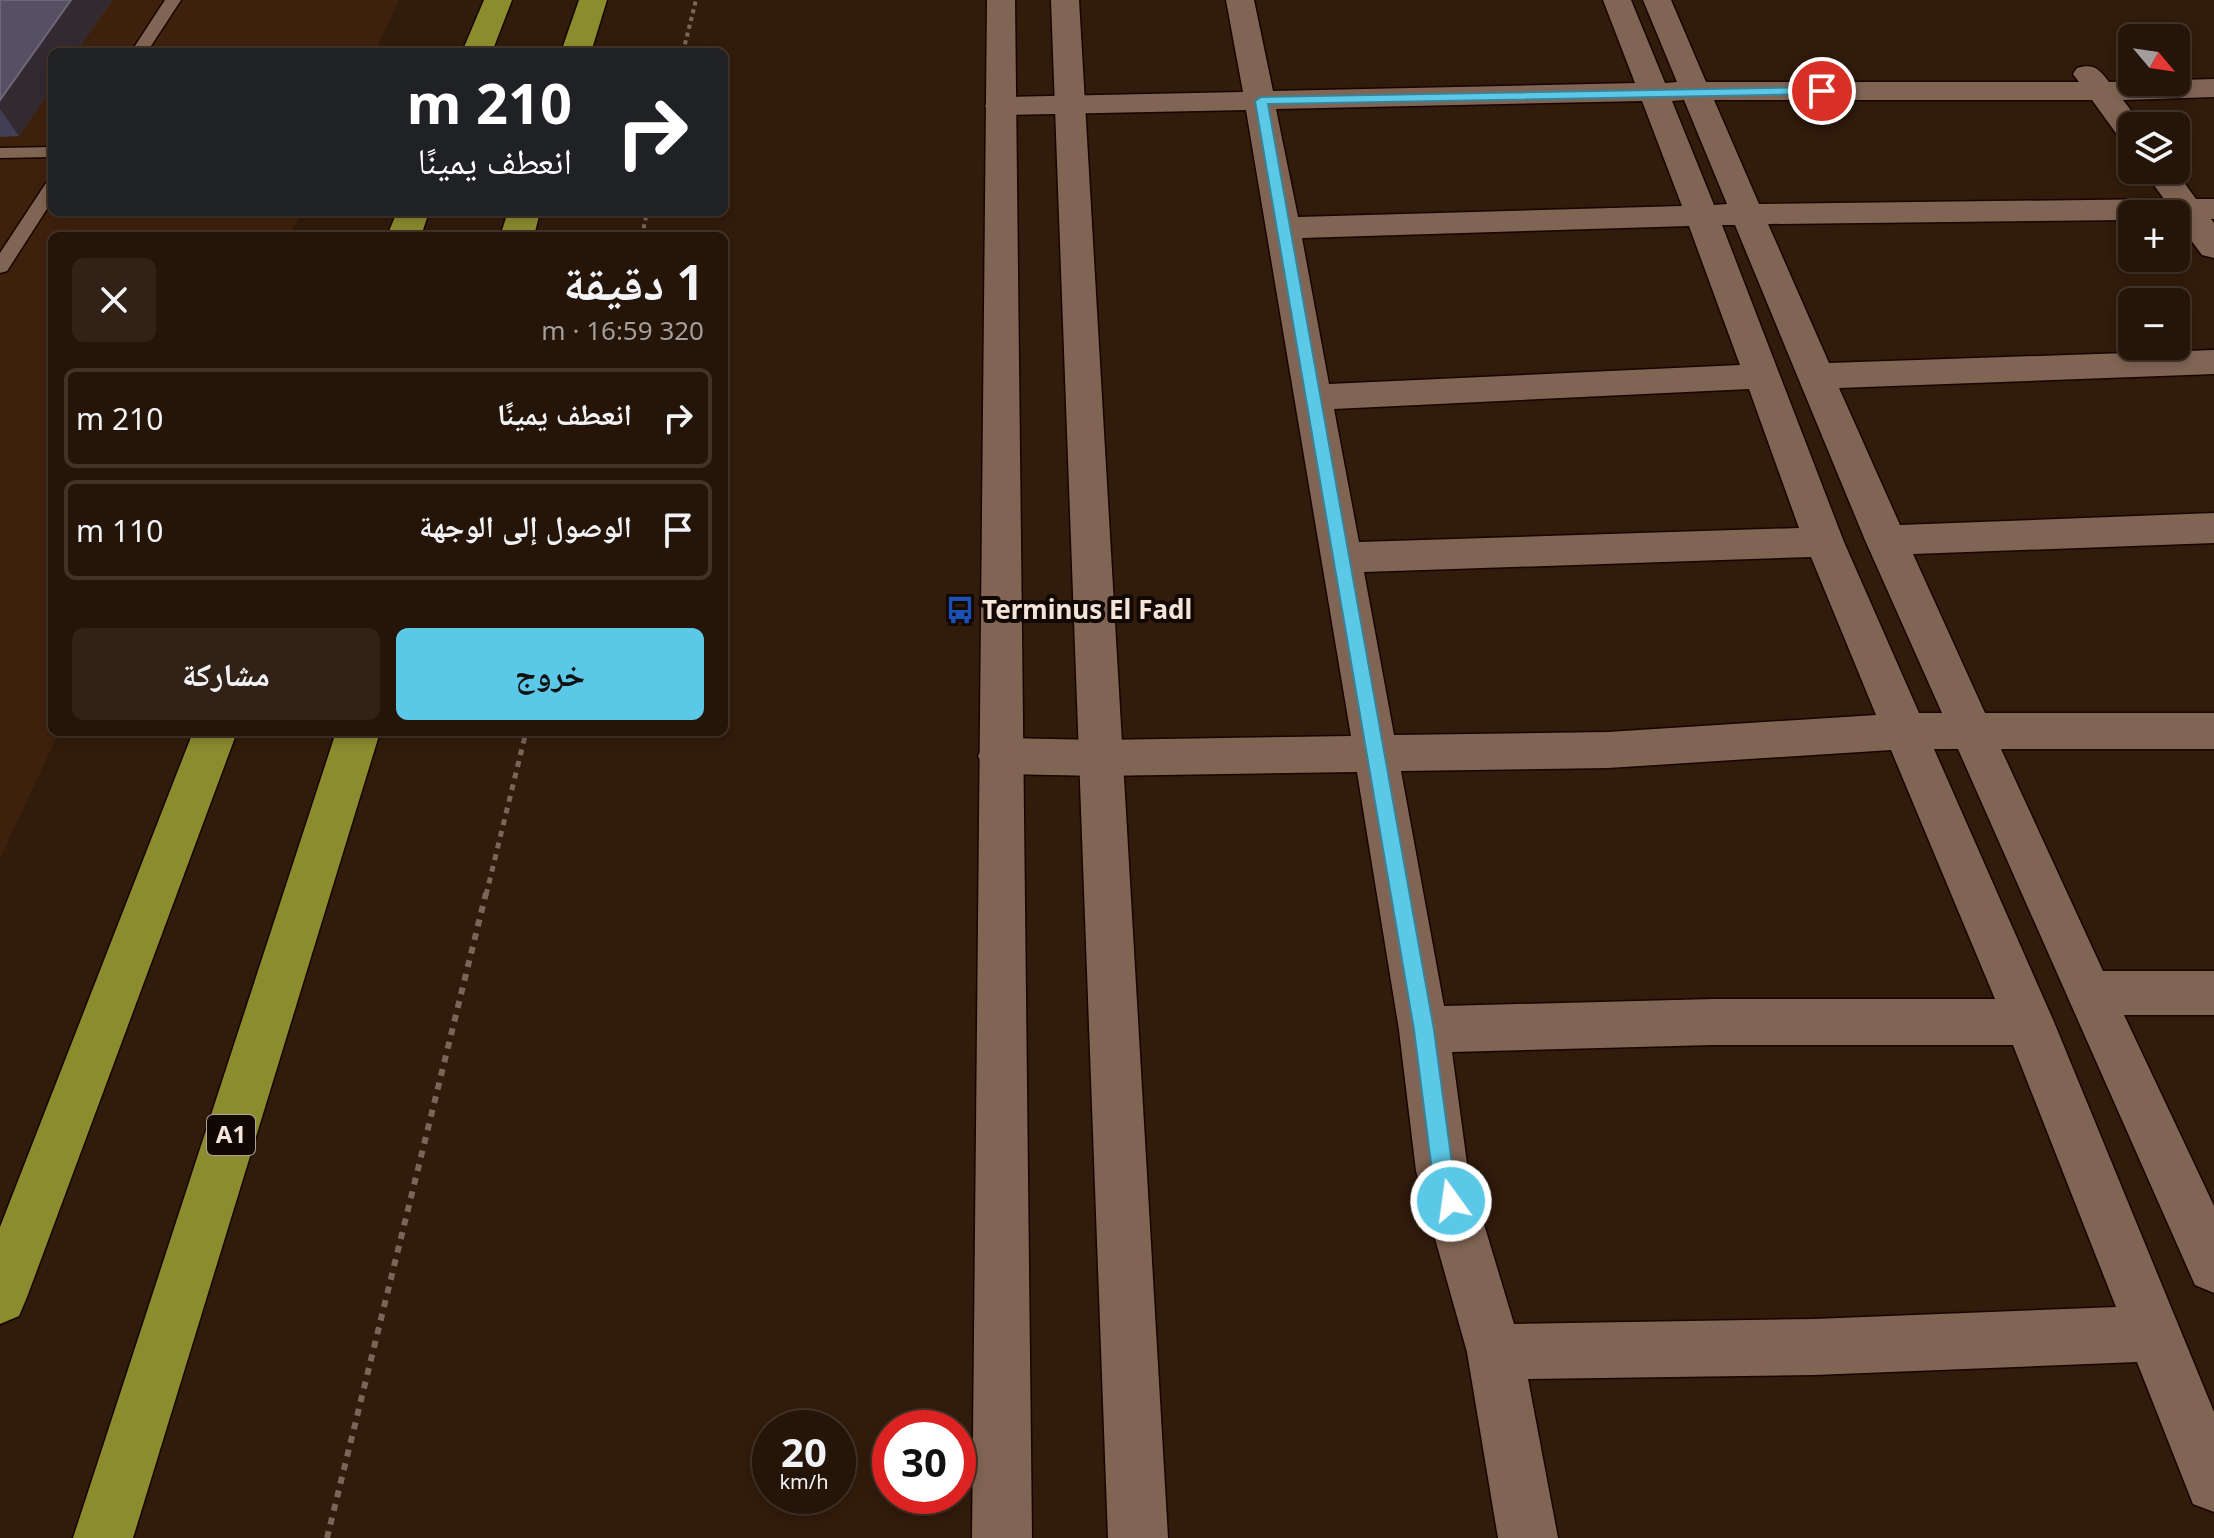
<!DOCTYPE html>
<html lang="ar">
<meta charset="utf-8">
<style>
:root{--surface:#251408;--page:#312116;--text:#f1f3f6;--muted:#a39e9c;--line:#423329;--accent:#5bc8e7}
body{margin:0;font-family:"Noto Sans","Noto Naskh Arabic",sans-serif;background:var(--page);color:var(--text);direction:rtl;height:100vh;display:flex;flex-direction:column;font-size:30px;white-space:nowrap}
*{box-sizing:border-box;margin:0}
p{font-size:26px;color:var(--muted)}
.icon{flex:none;width:44px;height:44px;fill:none;stroke:currentColor;stroke-width:2;stroke-linecap:round;stroke-linejoin:round}
.map{position:relative;flex:1;overflow:hidden;direction:ltr}
.details{position:absolute;left:48px;top:232px;width:680px;height:504px;display:flex;flex-direction:column;background:var(--surface);border-radius:12px;box-shadow:0 4px 12px #0003,0 0 0 2px var(--line);direction:rtl}
.details>*{flex:none}
.banner{position:absolute;left:48px;top:48px;width:680px;height:168px;border-radius:12px;box-shadow:0 4px 12px #0003,0 0 0 2px var(--line);direction:rtl;background:#202124;color:#fff;overflow:hidden}
.needle{width:52px;rotate:119deg}
.fabs{position:absolute;left:2118px;top:24px;display:grid;gap:16px}
.fabs a{display:grid;place-items:center;width:72px;height:72px;border-radius:12px;background:var(--surface);box-shadow:0 4px 12px #0003,0 0 0 2px var(--line);font-size:40px}
.speed{position:absolute;left:752px;top:1410px;display:flex;gap:16px;font-size:40px;font-weight:700;text-align:center}
.speed>*{display:grid;place-content:center;width:104px;height:104px;border-radius:50%;background:var(--surface);box-shadow:0 4px 12px #0003,0 0 0 2px var(--line);line-height:1}
.speed small{font-size:20px;font-weight:400}
.speed .limit{border:12px solid #d22;background:#fff;color:#111}
.pin{position:absolute;display:grid;place-items:center;width:68px;height:68px;color:#fff;margin:-34px;border:4px solid #fff;border-radius:50%;box-shadow:0 2px 8px #0007}
.me{position:absolute;width:88px;margin:-44px;rotate:346deg;stroke-linejoin:round;filter:drop-shadow(0 0 6px #0008)}
.turn{display:flex;align-items:center;gap:28px;height:168px;padding:0 24px;font-size:36px}
.turn .icon{width:104px;height:104px;stroke-width:2.5}
.turn b{display:block;font-size:56px;line-height:68px}
.round{display:grid;place-items:center;flex:none;width:84px;height:84px;border-radius:12px;background:var(--page)}
.headline{display:flex;align-items:center;justify-content:space-between;height:136px;padding:0 24px}
h1{font-size:48px;font-weight:700;line-height:60px}
.action{display:flex;gap:16px;margin-top:auto;padding:16px 24px}
.action a{flex:1;height:92px;border-radius:12px;background:var(--accent);color:#111;font-size:32px;font-weight:700;line-height:92px;text-align:center}
.action a+a{background:var(--page);color:var(--text)}
ul{padding:0;list-style:none}
li{display:flex;align-items:center;gap:24px;height:100px;margin:0 16px 12px;padding:0 8px;border:4px solid var(--line);border-radius:12px}
li div{flex:1}
li b{display:block;font-size:30px}
li em{font-style:normal}
.map>svg:first-child{display:block}
.built{fill:#3e210d}
.lines{fill:none;stroke-linecap:round;stroke-linejoin:round}
.service-casing{stroke:#180500;stroke-width:3}
.minor-casing{stroke:#180500;stroke-width:3}
.tertiary-casing{stroke:#180500;stroke-width:3}
.motorway-casing{stroke:#180500;stroke-width:3}
.path-far2{stroke:#7a6658;stroke-width:4;stroke-dasharray:4 4;stroke-linecap:butt}
.path-far1{stroke:#7a6658;stroke-width:5;stroke-dasharray:6 6;stroke-linecap:butt}
.path{stroke:#7a6658;stroke-width:6;stroke-dasharray:7 7;stroke-linecap:butt}
.service{fill:#816554;fill-rule:evenodd}
.minor{fill:#816554;fill-rule:evenodd}
.tertiary{fill:#816554;fill-rule:evenodd}
.motorway{fill:#8a8c2e;fill-rule:evenodd}
.wall{fill:#423e55}
.shaded-wall{fill:#332931}
.building{fill:#555063;stroke:#6e6776;stroke-width:2}
.route{fill:#5bc8e7;stroke:#3b8296;stroke-width:2}
.labels{text-anchor:middle;stroke-width:8;stroke-linejoin:round;paint-order:stroke}
.shield{fill:#120803;stroke:#b0a29a;stroke-width:2}
.shield-label{font-size:24px;font-weight:bold;fill:#f4e4da}
.poi-label{font-size:26px;font-weight:bold;fill:#f4e4da;stroke:#120803;text-anchor:start}
</style>
<div class="map">
<svg width="2214" height="1538" viewBox="0 0 2214 1538">
<rect width="100%" height="100%" fill="#311b0b"/>
<path class="built" d="M0,0H399L375,52H52V212H301L290,236H52V732H59L0,859Z"/>
<g class="lines">
<defs>
<g id="service">
<path d="M165,0H181L147,52H131Z"/>
<path d="M52,147V157L0,158V148Z"/>
<path d="M52,182V201L7,271L0,273V253L46,183Z"/>
</g>
<path id="minor" d="M1226,0H1254L1273,91L1635,83L1603,0H1631L1665,83L1677,82L1643,0H1671L1706,82H2079L2073,74L2077,68C2094,63 2099,69 2109,82L2214,79V97L2123,100L2143,126H2132V142L2121,140L2092,100H1714L1759,204L2164,199L2143,170H2175L2196,199H2214V219H2211L2214,223V258L2202,255L2176,220V214H2132V220L1768,224L1829,363L2214,350V374L1839,388L1900,525L2214,513V543L1913,554L1985,713H2214V749H2001L2103,971H2214V1015H2124L2214,1206V1293L2195,1285L1958,749H1934L2054,1022L2214,1412V1512L2193,1504L2137,1362L1814,1375L1528,1379L1558,1538H1498L1467,1352L1416,1171L1399,1030L1357,772L1099,776L1000,774L985,769L978,756L985,743L1000,738L1099,740L1351,736L1246,110L1000,115L989,112L985,106L989,100L1000,97L1243,92ZM1684,100L1727,204L1714,205L1672,101ZM1642,101L1682,206L1298,217L1276,109ZM1722,225H1735L1865,540L1942,713H1919L1844,542ZM1689,226L1740,365L1329,384L1302,238ZM1749,389L1799,528L1359,542L1334,409ZM1811,557L1876,715L1608,732L1394,735L1364,572ZM1891,750L1995,999H1713L1444,1006L1401,771L1608,768ZM1713,1045H2013L2116,1307L1814,1319L1514,1324L1468,1171L1452,1052Z"/>
<g id="tertiary">
<path d="M987,0H1015L1032,1538H972Z"/>
<path d="M1051,0H1079L1168,1538H1108Z"/>
</g>
<g id="motorway">
<path d="M484,0H512L492,52H462Z"/>
<path d="M579,0H607L591,52H561Z"/>
<path d="M397,212H429L421,236H387Z"/>
<path d="M508,212H540L534,236H500Z"/>
<path d="M193,732H237L27,1297L19,1316L0,1324V1227Z"/>
<path d="M336,732H380L133,1538H73Z"/>
</g>
</defs>
<use href="#service" class="service-casing"/>
<use href="#minor" class="minor-casing"/>
<use href="#tertiary" class="tertiary-casing"/>
<use href="#motorway" class="motorway-casing"/>
<g class="path-far2">
<path d="M683,52L696,0"/>
<path d="M642,236L647,212"/>
</g>
<path class="path-far1" d="M486,895L526,732"/>
<path class="path" d="M327,1538L486,893"/>
<use href="#service" class="service"/>
<use href="#minor" class="minor"/>
<use href="#tertiary" class="tertiary"/>
<use href="#motorway" class="motorway"/>
</g>
<path class="wall" d="M0,0H112L76,52H52L19,136L0,137Z"/>
<path class="shaded-wall" d="M71,0H112L76,52H52V88L19,136L0,109V100Z"/>
<path class="building" d="M0,0H71L0,100Z"/>
<path class="route" d="M1822,87L1828,91L1826,94L1268,104L1434,1030L1453,1171L1462,1201L1459,1209L1451,1212L1443,1209L1432,1171L1414,1030L1255,101L1261,97Z"/>
<defs>
<symbol id="bus-bare" viewBox="-9 -9 18 18"><path d="M-5-6H5V4H4V6H2V4H-2V6H-4V4H-5ZM-3.5-4V0h7V-4ZM-3.5 1.2v1.5H-2V1.2ZM2 1.2v1.5H3.5V1.2Z" fill="#1a4fb4" stroke="#120803" stroke-width="2.5" paint-order="stroke"/></symbol>
</defs>
<g fill-rule="evenodd">
<use href="#bus-bare" x="940" y="590" width="40" height="40"/>
</g>
<g class="labels">
<rect class="shield" x="207" y="1115" width="48" height="40" rx="6"/>
<g class="shield-label">
<text x="231" y="1143">A1</text>
</g>
<g class="poi-label">
<text x="982" y="619">Terminus El Fadl</text>
</g>
</g>
</svg>
<div class="fabs">
<a><svg class="needle" viewBox="-14 -14 28 28"><path d="M0-13l5 13h-10z" fill="#e53935"/><path d="M0 13l5-13h-10z" fill="#a39e9c"/></svg></a>
<a><svg class="icon" aria-label="layers" viewBox="0 0 24 24"><path d="M12 4l9 5-9 5-9-5zM3 14l9 5 9-5"/></svg></a>
<a>+</a>
<a>−</a>
</div>
<div class="speed"><div>20<small>km/h</small></div><div class="limit">30</div></div>
<div class="pin" style="left:1822px;top:91px;background:#d93025"><svg class="icon" aria-label="arrive" viewBox="0 0 24 24"><path d="M6 21V4h12l-3 4 3 4H6"/></svg></div>
<svg class="me" style="left:1451px;top:1201px" viewBox="-20 -20 40 40"><circle r="17" fill="#5bc8e7" stroke="#fff" stroke-width="3"/><path d="M0-11L8 9 0 5-8 9z" fill="#fff"/></svg>
<div class="banner">
<div class="turn"><svg class="icon" aria-label="right" viewBox="0 0 24 24"><path d="M7 20v-9h11M14 6l5 5-5 5"/></svg><div><b>210 m</b>انعطف يمينًا</div></div>
</div>
<section class="details">
<div class="headline"><div><h1>1 دقيقة</h1><p>320 m · 16:59</p></div><a class="round"><svg class="icon" aria-label="close" viewBox="0 0 24 24"><path d="M6 6l12 12M18 6L6 18"/></svg></a></div>
<ul>
<li><svg class="icon" aria-label="right" viewBox="0 0 24 24"><path d="M7 20v-9h11M14 6l5 5-5 5"/></svg><div><b>انعطف يمينًا</b></div><em>210 m</em></li>
<li><svg class="icon" aria-label="arrive" viewBox="0 0 24 24"><path d="M6 21V4h12l-3 4 3 4H6"/></svg><div><b>الوصول إلى الوجهة</b></div><em>110 m</em></li>
</ul>
<div class="action"><a>خروج</a><a>مشاركة</a></div>
</section>
</div>
